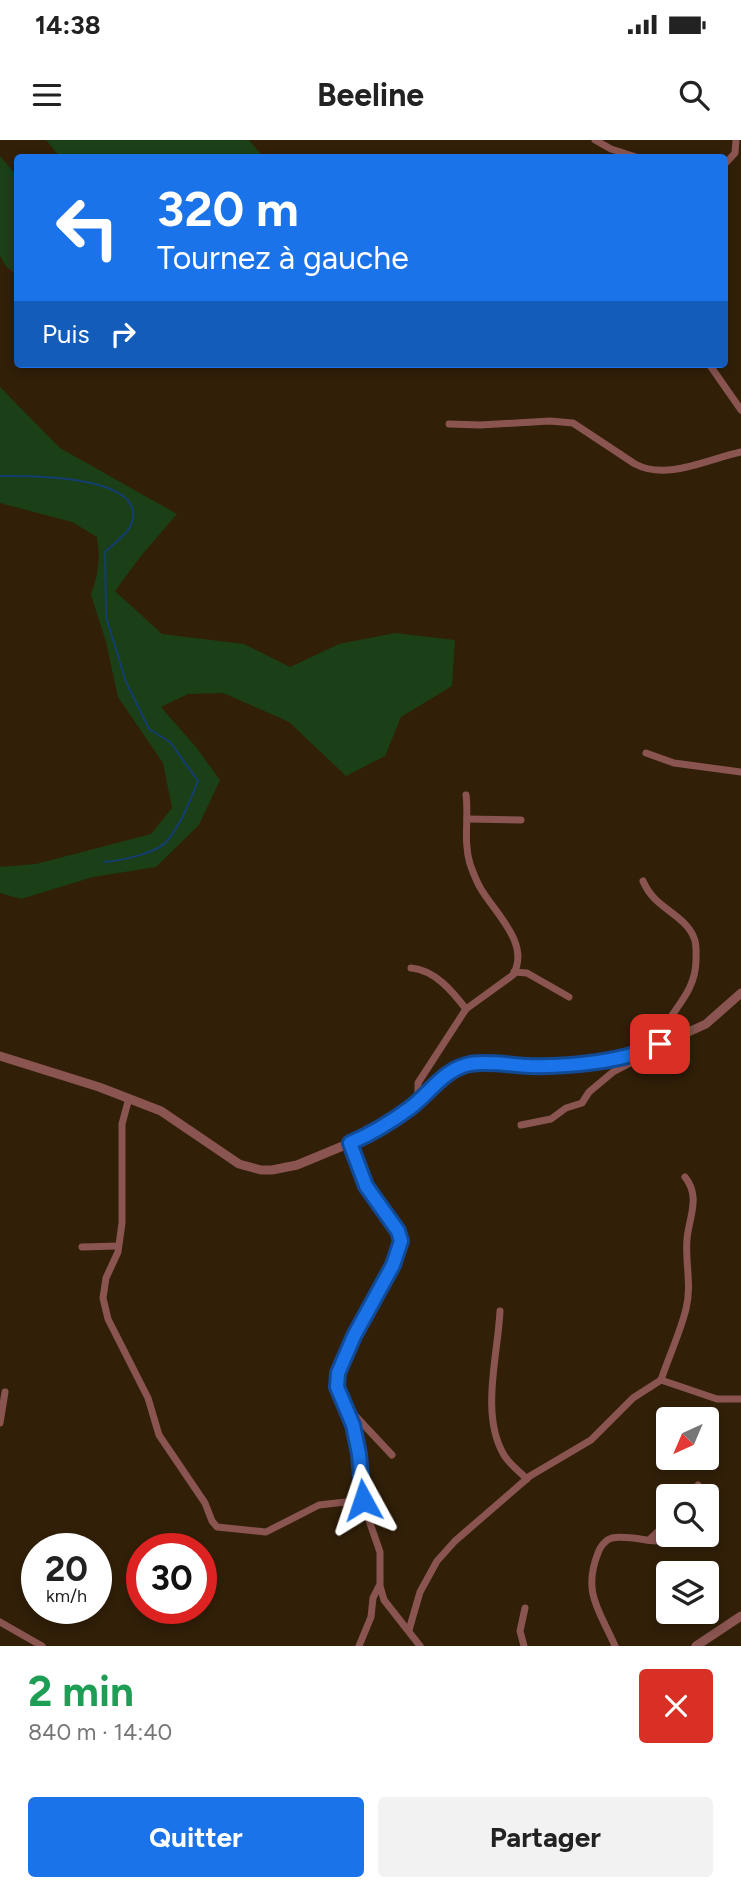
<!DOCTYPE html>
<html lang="fr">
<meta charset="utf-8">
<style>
:root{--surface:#fff;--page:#f2f2f2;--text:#222;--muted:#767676;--accent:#1a73e8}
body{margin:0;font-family:Figtree,sans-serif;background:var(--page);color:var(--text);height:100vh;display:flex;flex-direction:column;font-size:26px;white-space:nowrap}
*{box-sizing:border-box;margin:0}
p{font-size:23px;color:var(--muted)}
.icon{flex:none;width:38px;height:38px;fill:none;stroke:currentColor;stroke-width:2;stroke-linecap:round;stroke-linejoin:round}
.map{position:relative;height:1506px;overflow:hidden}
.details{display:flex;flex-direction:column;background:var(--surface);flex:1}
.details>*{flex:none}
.guide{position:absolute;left:14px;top:14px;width:714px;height:214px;border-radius:7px;box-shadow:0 4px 10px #0003;background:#1a73e8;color:#fff;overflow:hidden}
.needle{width:46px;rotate:224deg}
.fabs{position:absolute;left:656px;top:1267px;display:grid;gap:14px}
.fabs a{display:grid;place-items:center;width:63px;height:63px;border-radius:7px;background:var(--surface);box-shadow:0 4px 10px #0003;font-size:35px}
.speed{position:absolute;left:21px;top:1393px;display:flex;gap:14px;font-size:35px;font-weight:700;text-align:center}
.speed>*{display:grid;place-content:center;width:91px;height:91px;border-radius:50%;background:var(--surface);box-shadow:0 4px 10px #0003;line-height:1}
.speed small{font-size:18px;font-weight:400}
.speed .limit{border:10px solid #d22;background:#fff;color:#111}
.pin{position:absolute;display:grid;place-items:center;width:60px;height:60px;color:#fff;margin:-30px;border-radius:14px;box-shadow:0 4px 10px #0006}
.me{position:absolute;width:77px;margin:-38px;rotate:355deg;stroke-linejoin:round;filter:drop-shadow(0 0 5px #0008)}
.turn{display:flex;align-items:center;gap:24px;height:147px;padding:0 28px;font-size:32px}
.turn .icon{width:91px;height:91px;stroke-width:2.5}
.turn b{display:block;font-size:49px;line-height:60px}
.then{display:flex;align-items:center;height:66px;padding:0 28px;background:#0003;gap:14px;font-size:26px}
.round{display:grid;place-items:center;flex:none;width:74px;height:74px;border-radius:7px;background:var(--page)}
.summary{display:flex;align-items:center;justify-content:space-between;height:119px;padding:0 28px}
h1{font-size:42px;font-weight:700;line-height:52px;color:#1e9e55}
.cta{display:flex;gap:14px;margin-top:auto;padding:14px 28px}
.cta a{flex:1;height:80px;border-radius:7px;background:var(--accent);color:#fff;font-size:28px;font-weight:700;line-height:80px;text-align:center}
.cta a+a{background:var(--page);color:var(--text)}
.status{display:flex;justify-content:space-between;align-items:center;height:49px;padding:0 35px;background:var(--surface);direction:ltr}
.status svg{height:19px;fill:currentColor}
header{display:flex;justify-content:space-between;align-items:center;height:91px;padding:0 28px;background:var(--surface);font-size:32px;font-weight:700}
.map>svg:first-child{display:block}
.green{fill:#1b3f17}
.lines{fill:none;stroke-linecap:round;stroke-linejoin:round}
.stream{stroke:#143d72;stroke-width:2}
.minor{stroke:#8a5450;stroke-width:7}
.tertiary{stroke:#8a5450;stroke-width:9}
.route-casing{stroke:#114b97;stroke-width:18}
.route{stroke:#1a73e8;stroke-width:12}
</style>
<div class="status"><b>14:38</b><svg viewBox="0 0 49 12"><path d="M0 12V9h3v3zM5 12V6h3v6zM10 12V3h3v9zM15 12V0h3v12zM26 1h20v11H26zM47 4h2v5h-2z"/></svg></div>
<header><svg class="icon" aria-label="menu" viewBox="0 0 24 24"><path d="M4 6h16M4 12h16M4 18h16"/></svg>Beeline<svg class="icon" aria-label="search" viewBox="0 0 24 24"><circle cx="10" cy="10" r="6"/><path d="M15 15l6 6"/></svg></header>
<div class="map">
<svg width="741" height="1506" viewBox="0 0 741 1506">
<rect width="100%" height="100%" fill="#311f08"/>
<g class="green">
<path d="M46,0H249L263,17H60Z"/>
<path d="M0,16L17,36V134L7,128L0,116Z"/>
<path d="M0,247L60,308L177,374L141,416L115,451L162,494L244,504L290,527L339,504L395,493L455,500L452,546L401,577L385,616L346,636L289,582L223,553L188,554L161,567L196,607L220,640L199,685L156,727L93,737L21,759L0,753V727L36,724L151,694L172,668L163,623L118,557L106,502L91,455L97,435L99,415L97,397L72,382L0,363Z"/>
</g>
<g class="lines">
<path class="stream" d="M0,336C25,336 152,334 131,385C127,395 113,404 105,412L106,477L126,542L149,589L170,602L198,641C190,661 181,684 167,701C156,714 122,720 105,722"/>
<g class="minor">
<path d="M595,0L611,9L639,18"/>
<path d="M724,25L735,13L736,0"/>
<path d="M709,224L741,270"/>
<path d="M449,284L480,285L550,281L573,283L635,324C667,341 708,319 741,312"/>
<path d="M646,613L674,623L741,632"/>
<path d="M467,679L521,680"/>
<path d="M643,741C646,748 650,754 655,759C667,771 688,781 694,798C697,804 696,813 696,820C696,859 661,876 660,904"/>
<path d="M411,828C435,830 452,851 466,869"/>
<path d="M514,832L527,833L569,857"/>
<path d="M129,958L122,984V1083L118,1112L106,1138L103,1158L108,1179L148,1258L159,1295L205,1363L212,1381L217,1387L266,1392L319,1365L363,1360"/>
<path d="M421,958L418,953V943L466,869L513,835C531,804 495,773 481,749C476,741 473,732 470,724C463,700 469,678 466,655"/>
<path d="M521,985L551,979L566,968L582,963L589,952L613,932L646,915L651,909"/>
<path d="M350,1003L366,1046L398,1091L401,1101L393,1125L345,1215L338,1233L337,1247L353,1285L359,1314L363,1363L380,1412V1446L384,1460L420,1506"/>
<path d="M82,1107L118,1106"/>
<path d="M500,1171C498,1215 480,1275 504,1315C510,1325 519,1331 527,1339"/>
<path d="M661,1240C669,1216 680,1193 686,1169C692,1145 685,1122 687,1099C689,1077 701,1057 685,1037"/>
<path d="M347,1267L392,1315"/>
<path d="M0,1283L5,1252"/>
<path d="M690,1356L698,1345"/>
<path d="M649,1400L668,1382"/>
<path d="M0,1482L42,1506"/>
<path d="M409,1490L420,1452L437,1421L455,1401L530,1336L591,1300L633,1258L661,1240L717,1259H741"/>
<path d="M359,1506L371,1477L373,1458L379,1446"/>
<path d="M524,1506L520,1491L525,1468"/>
<path d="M615,1506C600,1471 582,1453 598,1413C600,1407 605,1400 612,1398C625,1395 642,1400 656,1401"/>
</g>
<g class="tertiary">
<path d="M0,916L99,947L161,971L239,1024L261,1030H272L297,1025L367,996L412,967L441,940L459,928L481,923L543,926L603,920L651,909L706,884L741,853"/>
<path d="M696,1506L741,1476"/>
</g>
</g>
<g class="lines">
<defs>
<path id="route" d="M363,1360L359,1314L353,1285L337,1247L338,1233L354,1196L393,1125L401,1101L398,1091L366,1046L350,1003C371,994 391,982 410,968C430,953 444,929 470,924C488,921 510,925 529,926C567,927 626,922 660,904"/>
</defs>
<use href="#route" class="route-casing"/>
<use href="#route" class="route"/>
</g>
</svg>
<div class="fabs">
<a><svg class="needle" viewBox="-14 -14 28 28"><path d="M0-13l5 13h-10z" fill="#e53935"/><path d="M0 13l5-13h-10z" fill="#767676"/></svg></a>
<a><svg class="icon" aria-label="search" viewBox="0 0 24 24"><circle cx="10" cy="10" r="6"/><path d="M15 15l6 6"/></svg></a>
<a><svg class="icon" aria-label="layers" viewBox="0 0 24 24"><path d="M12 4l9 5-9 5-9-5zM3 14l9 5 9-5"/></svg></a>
</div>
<div class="speed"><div>20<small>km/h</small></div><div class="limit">30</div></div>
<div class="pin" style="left:660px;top:904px;background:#d93025"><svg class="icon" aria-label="arrive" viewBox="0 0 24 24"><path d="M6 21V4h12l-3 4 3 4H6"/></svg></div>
<svg class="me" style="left:363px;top:1360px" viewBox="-20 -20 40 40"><path d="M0-17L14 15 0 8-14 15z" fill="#1a73e8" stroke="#fff" stroke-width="4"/></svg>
<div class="guide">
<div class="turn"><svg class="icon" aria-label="left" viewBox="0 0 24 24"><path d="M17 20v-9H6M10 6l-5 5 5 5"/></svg><div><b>320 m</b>Tournez à gauche</div></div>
<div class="then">Puis<svg class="icon" aria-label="right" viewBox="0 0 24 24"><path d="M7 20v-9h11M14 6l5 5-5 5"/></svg></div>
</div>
</div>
<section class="details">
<div class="summary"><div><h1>2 min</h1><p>840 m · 14:40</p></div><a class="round" style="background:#d93025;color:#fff"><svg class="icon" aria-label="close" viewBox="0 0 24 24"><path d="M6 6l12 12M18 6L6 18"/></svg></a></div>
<div class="cta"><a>Quitter</a><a>Partager</a></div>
</section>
